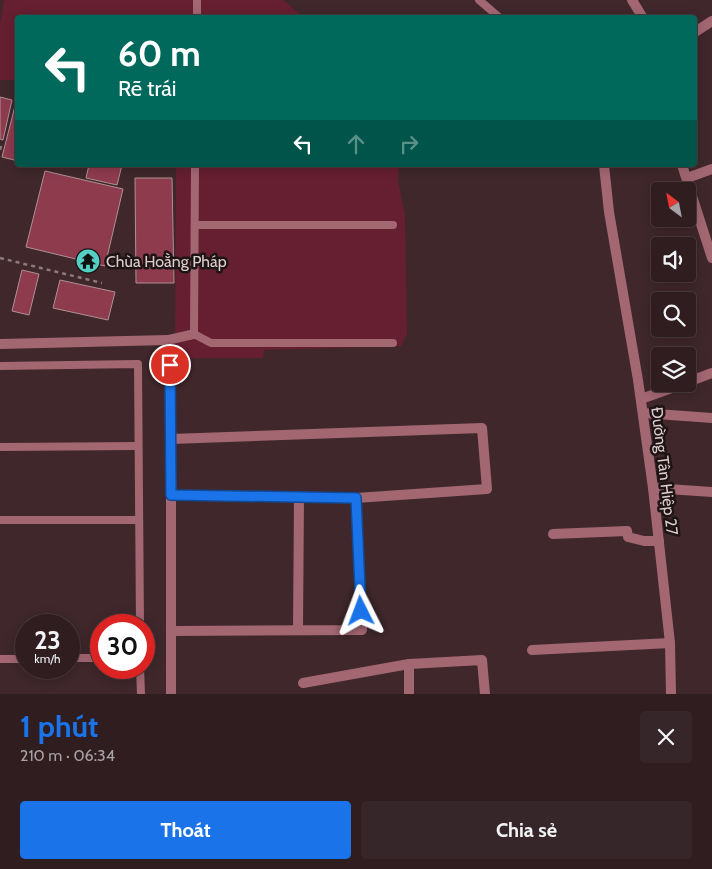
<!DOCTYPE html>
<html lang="vi">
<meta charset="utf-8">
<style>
:root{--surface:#2f1d20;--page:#372629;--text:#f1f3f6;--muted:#a7a2a5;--line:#4a3b3e;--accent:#1a73e8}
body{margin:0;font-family:Cabin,sans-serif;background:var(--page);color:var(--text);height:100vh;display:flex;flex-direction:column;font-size:19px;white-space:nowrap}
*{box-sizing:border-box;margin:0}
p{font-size:16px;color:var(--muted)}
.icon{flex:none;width:28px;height:28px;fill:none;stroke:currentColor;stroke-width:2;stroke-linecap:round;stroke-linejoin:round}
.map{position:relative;height:694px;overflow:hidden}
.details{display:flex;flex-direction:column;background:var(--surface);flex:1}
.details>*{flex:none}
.hud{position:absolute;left:15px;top:15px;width:682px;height:152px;border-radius:5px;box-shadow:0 2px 12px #0003,0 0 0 1px var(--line);background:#00695c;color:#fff;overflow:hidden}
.needle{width:32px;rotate:328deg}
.controls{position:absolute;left:651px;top:182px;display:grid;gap:10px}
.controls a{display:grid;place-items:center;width:45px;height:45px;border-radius:5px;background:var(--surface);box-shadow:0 2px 12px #0003,0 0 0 1px var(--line);font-size:25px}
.speed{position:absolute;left:15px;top:614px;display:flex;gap:10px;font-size:25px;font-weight:700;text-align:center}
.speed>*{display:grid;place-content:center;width:65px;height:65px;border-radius:50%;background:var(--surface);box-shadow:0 2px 12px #0003,0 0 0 1px var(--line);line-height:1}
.speed small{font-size:12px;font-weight:400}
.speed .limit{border:8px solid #d22;background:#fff;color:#111}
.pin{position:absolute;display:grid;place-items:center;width:42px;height:42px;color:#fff;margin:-21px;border:2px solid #fff;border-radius:50%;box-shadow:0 1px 5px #0007}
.me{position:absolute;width:55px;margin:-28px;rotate:357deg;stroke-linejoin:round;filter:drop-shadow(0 0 4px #0008)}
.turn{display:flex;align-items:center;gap:18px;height:105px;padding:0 20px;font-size:22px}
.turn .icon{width:65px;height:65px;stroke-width:2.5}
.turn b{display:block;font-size:35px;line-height:42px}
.lanes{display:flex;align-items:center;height:48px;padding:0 20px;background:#0003;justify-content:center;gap:25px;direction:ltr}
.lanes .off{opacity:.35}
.round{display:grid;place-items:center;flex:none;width:52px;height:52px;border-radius:5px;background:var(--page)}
.summary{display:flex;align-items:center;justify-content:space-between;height:85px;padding:0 20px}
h1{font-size:30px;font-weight:700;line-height:38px;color:var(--accent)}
.button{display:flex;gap:10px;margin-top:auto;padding:10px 20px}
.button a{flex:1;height:58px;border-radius:5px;background:var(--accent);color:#fff;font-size:20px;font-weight:700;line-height:58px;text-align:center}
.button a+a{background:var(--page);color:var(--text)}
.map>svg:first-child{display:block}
.green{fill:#651f31}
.building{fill:#8e3b4e;stroke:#ae9195}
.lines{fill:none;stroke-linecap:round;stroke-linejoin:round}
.path{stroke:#8e7a7d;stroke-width:2.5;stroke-dasharray:4 4;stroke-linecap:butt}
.service{stroke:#a36772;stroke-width:8}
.minor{stroke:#a36772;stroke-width:10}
.route-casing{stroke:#114b97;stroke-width:12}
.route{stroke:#1a73e8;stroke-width:9}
.labels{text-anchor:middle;stroke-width:5;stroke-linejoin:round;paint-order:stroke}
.poi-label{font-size:16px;fill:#ddcdcf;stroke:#1e1415;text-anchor:start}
.street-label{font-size:16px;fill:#ddcdcf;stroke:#1e1415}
</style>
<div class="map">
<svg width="712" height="694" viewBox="0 0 712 694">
<rect width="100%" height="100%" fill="#3f272b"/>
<g class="green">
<path d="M4,0H283L304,17L18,18L17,80H0V25Z"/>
<path d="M176,165H399L398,180L405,215L407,334L401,346L264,350L263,358H175Z"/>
</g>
<g class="building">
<path d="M0,97L12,100L3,140L0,139Z"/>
<path d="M17,98H18V161L2,157Z"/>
<path d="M89,165H122L117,185L86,178Z"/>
<path d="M45,171L123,189L105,266L26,247Z"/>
<path d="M135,178H172L174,283H136Z"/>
<path d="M22,270L39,274L29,315L12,311Z"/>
<path d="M60,280L115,292L108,320L53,308Z"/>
</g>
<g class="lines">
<g class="path">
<path d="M0,150L2,143"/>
<path d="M0,258L102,283"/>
</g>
<g class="service">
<path d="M479,0L500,18"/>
<path d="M197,18V0"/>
<path d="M195,165L194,334L211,343H393"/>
<path d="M195,225H393"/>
<path d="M0,366L138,364L140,625"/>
<path d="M0,447L138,446"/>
<path d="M0,520H139"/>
<path d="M69,658H101"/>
<path d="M0,659H26"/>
<path d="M140,668L141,694"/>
</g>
<g class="minor">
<path d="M632,0L643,18"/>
<path d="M695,32L712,21"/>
<path d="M604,165L609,212L638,380L653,488L670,643L671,694"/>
<path d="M682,165L712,258"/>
<path d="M687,178L712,169"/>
<path d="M0,344L168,340L194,334"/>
<path d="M170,365L171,439V694"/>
<path d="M688,382L712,373"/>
<path d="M641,399L683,384"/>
<path d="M643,413L712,418"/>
<path d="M171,439L482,428L487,489L356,498L362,630L172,631"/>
<path d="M653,488L712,492"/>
<path d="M171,495L356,498"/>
<path d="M553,534L627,531L628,537L644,541H659"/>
<path d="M298,630L299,497"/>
<path d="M532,650L670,643"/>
<path d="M303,683L409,664"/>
<path d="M409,694V664L482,660L485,694"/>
</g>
</g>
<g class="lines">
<defs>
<path id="route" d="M170,365L171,495L356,498L361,611"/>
</defs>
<use href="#route" class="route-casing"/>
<use href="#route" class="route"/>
</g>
<defs>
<symbol id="temple-disc" viewBox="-11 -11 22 22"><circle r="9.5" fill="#55cec4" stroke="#1e1415"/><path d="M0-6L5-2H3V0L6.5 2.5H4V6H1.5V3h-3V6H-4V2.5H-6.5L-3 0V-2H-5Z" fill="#111"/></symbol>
</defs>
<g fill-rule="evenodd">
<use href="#temple-disc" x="74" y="247" width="28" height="28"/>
</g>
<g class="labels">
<g class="poi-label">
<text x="106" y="267">Chùa Hoằng Pháp</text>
</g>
<g class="street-label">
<text transform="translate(665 471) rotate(83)" y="6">Đường Tân Hiệp 27</text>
</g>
</g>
</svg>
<div class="controls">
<a><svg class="needle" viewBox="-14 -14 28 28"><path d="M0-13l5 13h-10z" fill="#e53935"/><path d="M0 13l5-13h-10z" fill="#a7a2a5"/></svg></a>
<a><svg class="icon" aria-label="sound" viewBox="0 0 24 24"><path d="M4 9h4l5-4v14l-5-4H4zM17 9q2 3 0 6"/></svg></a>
<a><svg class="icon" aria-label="search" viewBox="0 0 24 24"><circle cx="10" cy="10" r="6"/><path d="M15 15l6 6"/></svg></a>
<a><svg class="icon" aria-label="layers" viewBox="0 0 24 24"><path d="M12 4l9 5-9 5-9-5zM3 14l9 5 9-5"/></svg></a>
</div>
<div class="speed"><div>23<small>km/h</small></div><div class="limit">30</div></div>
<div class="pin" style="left:170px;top:365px;background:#d93025"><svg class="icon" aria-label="arrive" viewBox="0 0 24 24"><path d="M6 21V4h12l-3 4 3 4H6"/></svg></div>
<svg class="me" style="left:361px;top:611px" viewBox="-20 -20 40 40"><path d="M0-17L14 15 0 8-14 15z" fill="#1a73e8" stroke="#fff" stroke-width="4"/></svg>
<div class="hud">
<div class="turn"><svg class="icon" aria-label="left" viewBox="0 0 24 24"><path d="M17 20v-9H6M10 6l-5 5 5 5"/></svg><div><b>60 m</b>Rẽ trái</div></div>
<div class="lanes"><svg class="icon" aria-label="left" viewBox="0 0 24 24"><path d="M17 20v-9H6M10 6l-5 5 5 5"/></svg><svg class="icon off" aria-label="ahead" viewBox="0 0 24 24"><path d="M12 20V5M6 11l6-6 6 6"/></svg><svg class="icon off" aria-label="right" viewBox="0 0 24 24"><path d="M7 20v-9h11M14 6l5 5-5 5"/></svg></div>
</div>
</div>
<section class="details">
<div class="summary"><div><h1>1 phút</h1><p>210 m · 06:34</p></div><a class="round"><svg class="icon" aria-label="close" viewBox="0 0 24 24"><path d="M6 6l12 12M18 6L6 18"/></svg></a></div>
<div class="button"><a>Thoát</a><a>Chia sẻ</a></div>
</section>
